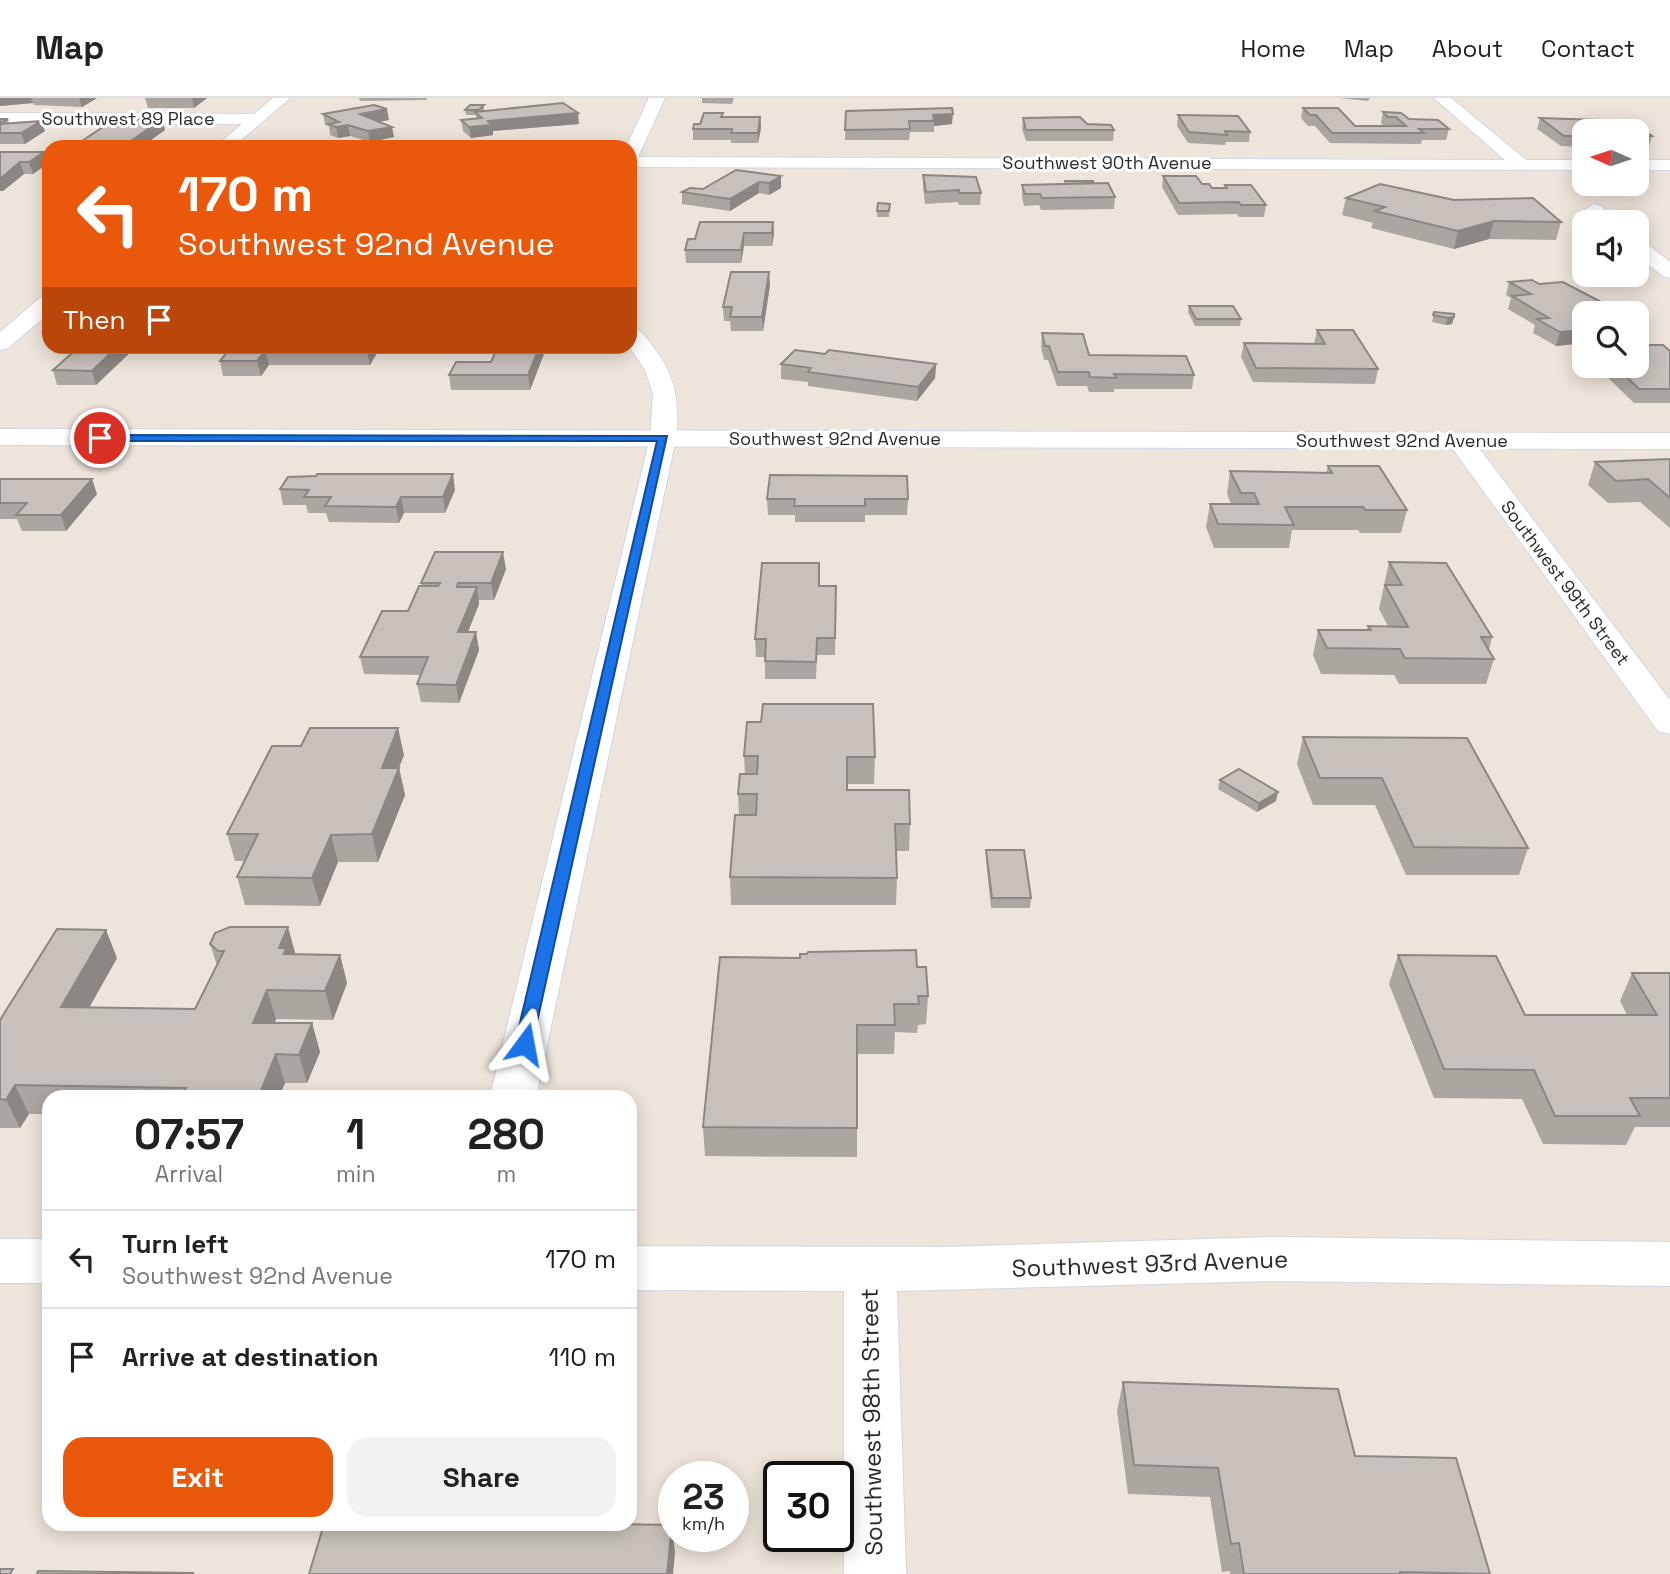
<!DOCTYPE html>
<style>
:root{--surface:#fff;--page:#f2f2f2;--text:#222;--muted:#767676;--line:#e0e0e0;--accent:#ea580c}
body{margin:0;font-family:"Space Grotesk",sans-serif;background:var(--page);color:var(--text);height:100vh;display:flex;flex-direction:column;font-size:26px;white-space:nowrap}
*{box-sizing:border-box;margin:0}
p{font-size:23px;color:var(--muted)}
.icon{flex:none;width:38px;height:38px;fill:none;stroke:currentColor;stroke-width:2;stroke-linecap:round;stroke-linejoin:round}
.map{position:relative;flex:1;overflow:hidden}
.details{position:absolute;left:42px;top:992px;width:595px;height:441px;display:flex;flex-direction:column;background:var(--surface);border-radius:21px;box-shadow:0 4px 18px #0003}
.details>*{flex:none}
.banner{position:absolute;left:42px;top:42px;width:595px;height:214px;border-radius:21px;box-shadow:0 4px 18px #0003;background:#ea580c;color:#fff;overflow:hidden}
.needle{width:46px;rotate:273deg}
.controls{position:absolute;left:1572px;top:21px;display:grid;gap:14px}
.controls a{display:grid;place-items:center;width:77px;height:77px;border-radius:14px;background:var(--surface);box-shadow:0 4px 18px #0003;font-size:35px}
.speed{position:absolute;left:658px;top:1363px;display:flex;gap:14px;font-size:35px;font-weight:700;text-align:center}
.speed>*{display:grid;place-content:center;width:91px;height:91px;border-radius:50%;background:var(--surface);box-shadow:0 4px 18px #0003;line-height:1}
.speed small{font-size:18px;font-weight:400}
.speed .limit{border:4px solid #111;border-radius:10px;background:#fff;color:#111}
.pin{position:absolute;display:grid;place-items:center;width:60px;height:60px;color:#fff;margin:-30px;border:4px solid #fff;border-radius:50%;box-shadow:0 2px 7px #0007}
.me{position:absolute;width:77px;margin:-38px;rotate:13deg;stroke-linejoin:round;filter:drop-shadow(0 0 5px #0008)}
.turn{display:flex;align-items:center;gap:24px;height:147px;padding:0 21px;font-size:32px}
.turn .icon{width:91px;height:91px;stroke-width:2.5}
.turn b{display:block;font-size:49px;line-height:60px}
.then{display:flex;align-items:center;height:66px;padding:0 21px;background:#0003;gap:14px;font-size:26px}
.eta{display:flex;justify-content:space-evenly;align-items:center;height:119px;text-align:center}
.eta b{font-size:42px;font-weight:600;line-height:49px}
.cta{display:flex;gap:14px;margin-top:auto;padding:14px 21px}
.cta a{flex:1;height:80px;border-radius:21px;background:var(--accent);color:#fff;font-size:28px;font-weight:600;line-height:80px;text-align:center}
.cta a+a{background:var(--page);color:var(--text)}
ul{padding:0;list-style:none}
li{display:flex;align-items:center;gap:21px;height:98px;padding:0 21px;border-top:2px solid var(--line)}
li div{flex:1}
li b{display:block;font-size:26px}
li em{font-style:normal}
header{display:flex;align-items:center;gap:42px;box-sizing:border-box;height:98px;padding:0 35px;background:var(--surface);border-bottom:2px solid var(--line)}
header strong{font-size:33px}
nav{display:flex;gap:38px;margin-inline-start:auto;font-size:24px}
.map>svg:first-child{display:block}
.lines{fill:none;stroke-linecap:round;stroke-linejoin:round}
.street-casing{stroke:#d1d6e4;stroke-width:2}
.secondary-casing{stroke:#d1d6e4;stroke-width:2}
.street{fill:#fff;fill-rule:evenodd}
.secondary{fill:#fff;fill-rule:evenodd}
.wall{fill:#aca6a1}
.shaded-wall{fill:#8c8783}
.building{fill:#c8c1bb;stroke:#8c8783;stroke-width:2}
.route{fill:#1a73e8;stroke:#114b97;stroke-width:2}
.labels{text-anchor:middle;stroke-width:6;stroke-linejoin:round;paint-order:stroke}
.far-street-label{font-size:18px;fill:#2a2a2a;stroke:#fff}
.near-street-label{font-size:24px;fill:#2a2a2a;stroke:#fff}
</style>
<header>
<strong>Map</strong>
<nav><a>Home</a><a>Map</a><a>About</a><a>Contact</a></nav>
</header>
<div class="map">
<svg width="1670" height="1476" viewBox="0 0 1670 1476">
<rect width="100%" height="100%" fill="#ede4db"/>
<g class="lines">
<defs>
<g id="street">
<path d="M649,0H665L638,59L1505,62L1434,0H1451L1526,62H1584V72L630,69V49H626Z"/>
<path d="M0,15L257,16L265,21L257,26L0,25Z"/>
<rect x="1636" y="62" width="34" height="10"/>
<path d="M1594,106L1601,108L1618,124H1598L1585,112Z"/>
<path d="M1636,141L1643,143L1670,164V180L1663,178L1636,157Z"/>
<path d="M630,228C640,231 645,238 651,246C675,276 680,302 676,340L536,999H490L650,340L653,295L645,272L629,248Z"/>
<path d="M1460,335L1469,337L1670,602V636L1658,633L1447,343L1451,337Z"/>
<path d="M1273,1139L1670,1144V1188L1273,1183L897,1193L906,1476H844V1193L630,1192V1148L945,1149Z"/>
<rect x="0" y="1141" width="49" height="44"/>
</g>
<g id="secondary">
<path d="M273,0H290L233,49H215Z"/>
<path d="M49,198V215L8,250L0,252V234L41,199Z"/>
<path d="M0,331L1670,335V351L0,347Z"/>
</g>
</defs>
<use href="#street" class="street-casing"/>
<use href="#secondary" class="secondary-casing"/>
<use href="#street" class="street"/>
<use href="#secondary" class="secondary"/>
</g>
<g class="wall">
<path d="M0,0H97L82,9L34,7L33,5L0,8Z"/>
<path d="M145,0H207L194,10H148Z"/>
<path d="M359,0H427L426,2L360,3Z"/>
<path d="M702,0H734L732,6L702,5Z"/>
<path d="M1339,0H1370L1368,3Z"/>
<path d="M484,7V13L483,14L579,26L493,33V37L471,40L463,33L461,22L476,20V17H466L465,12Z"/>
<path d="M1303,10L1355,28H1384L1381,25L1383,14L1449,31L1446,42H1422L1421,46L1330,45L1315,28H1308L1301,20Z"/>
<path d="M846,13L952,26L934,28V34H910L909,42H845Z"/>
<path d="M723,15V19H760L761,30L758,45H731V42H693V31Z"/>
<path d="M323,16L389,22L379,24L394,39L370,44L350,38L338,40L330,37L329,28L325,27Z"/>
<path d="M1178,17L1250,34L1249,44H1226L1225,47L1188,45L1177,28Z"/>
<path d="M1023,20L1087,26L1114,32L1113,43H1026L1022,31Z"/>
<path d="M1540,20L1628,23L1652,38L1649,49H1636V33H1584V49L1561,48L1537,31Z"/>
<path d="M0,21H8L9,25L45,33L25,46H0Z"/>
<path d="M165,32L141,49H80L79,45Z"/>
<path d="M0,54L47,66L33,76H24L3,93Z"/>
<path d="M736,72L781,90L769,97L759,95L730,113L682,106V94L703,91Z"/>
<path d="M923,77L981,95L980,107H959L958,104L925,106L923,89Z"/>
<path d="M1163,78L1202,86L1212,90H1224L1225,87L1266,107L1264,119H1239L1237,116L1178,117L1162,89Z"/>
<path d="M1065,83L1093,85L1115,99L1114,111L1041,112L1039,107L1024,108L1022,99V87L1065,86Z"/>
<path d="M1346,100L1561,124L1556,142L1489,141L1454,151L1371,130L1373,125L1342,117Z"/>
<path d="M878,105L890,106L889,119H877Z"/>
<path d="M773,124L774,136L772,148H744L741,165H686L685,152L695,141Z"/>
<path d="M1509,184L1584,215V245L1556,248L1533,235L1535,227L1508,211L1511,200L1506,197Z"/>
<path d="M770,187L763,233H731L730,223H724L723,209Z"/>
<path d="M1189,208L1241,221L1240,228H1195L1188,214Z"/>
<path d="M1434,214L1454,219L1452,226L1446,227L1432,224Z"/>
<path d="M1317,232L1378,271L1375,286L1253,284L1241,259L1244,245L1314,246Z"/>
<path d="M1042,235L1089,257L1194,277L1192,291H1114V294H1089L1087,288H1057L1048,262H1044L1041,249Z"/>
<path d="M1576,247H1584V268H1636L1670,253V305H1634L1601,273H1584L1572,261Z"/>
<path d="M80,248H137L96,287H57L53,272Z"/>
<path d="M232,248H381L370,267H269L261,278H223L220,263Z"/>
<path d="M498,248H547L530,292H451L449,277L491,264Z"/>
<path d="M825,256L936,266L935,280L917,303L808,288V284L781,281V266Z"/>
<path d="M1670,361V430L1640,404L1608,405L1588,387L1595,364Z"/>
<path d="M1328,368L1407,412L1401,435H1360L1358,432H1292L1289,450H1214L1206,429L1210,406H1231L1227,396L1230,373L1326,375Z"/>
<path d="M0,381L97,396L66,433H22L17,421H0Z"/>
<path d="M280,391L455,392L445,415H404L399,425L329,424L326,415H308L306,407H283Z"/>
<path d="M767,401H908L907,417H865V424H795V417H768Z"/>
<path d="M1389,464L1492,539L1489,552L1494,561L1486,586H1399L1394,577L1321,576L1313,557L1318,532H1367L1368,528H1388L1379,511Z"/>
<path d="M506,471L494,502H479V506L468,534H476L479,552L459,605L421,604L417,586L421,577L364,576L360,559L408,513L422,488L421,485Z"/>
<path d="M819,488H836L835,557H817L816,581H765V559H756L755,541Z"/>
<path d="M1303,639L1528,750L1519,777H1406L1375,707H1313L1297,666Z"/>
<path d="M404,657L399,670L405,697L378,764H338L320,808L245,807L237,779L244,763H235L227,736Z"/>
<path d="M744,658L875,659L874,686H847V692L910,726L909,753H896L897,780L896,807H731L730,779L739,717L738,696L745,676Z"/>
<path d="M1220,682L1276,703L1257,714L1218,691Z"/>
<path d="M986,752L1031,800L1030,810H991L986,762Z"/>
<path d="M210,846L296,856L340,857L347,885L333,922L276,921L275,925H312L320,954L307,985H285L279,999H49V1016H29L20,1030H0V922L117,860L89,910L195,911L217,867Z"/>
<path d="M1398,857L1525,917H1627L1620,903L1632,875H1670V1029H1635L1626,1047L1543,1046L1522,1001L1434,1000L1389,886Z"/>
<path d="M917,869L928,898L926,926L918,927L917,935L895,934L894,956H857V1059L705,1058L703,1029Z"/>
<path d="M1123,1284L1355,1358L1490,1476H1230V1473L1222,1474L1210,1399L1128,1396L1117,1313Z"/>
</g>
<g class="shaded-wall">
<path d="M0,0H31L33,5L0,8Z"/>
<path d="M79,0H97L82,9Z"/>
<path d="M192,0H207L194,10Z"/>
<path d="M387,11L389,22L362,27L360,16Z"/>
<path d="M578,15L579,26L493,33V37L471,40L469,29L488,23Z"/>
<path d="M953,16L952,26L934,28L933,17Z"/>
<path d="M760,19L761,30L758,45V35Z"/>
<path d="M162,21L165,32L141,49H129L128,45Z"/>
<path d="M41,23L45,33L25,46L21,35Z"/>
<path d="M348,27L350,38L338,40L336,29Z"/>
<path d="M392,29L394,39L370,44L368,33Z"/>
<path d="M44,54L47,66L33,76L29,64Z"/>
<path d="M20,64L24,76L3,93H0V81Z"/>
<path d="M781,78V90L769,97V85Z"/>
<path d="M759,84V95L730,113V101Z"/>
<path d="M1494,123L1489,141L1454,151L1458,133Z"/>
<path d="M773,124L774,136L772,148V135Z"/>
<path d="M744,135V148L741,165V152Z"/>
<path d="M769,174L770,187L763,233L762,219Z"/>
<path d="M1454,219L1452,226L1446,227L1448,220Z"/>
<path d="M1636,226H1641L1636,240Z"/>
<path d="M1584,232V245L1556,248L1560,234Z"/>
<path d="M118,248H137L96,287L92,273Z"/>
<path d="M370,248H381L370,267L367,253Z"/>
<path d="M540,248H547L530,292L528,277Z"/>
<path d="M265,253L269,267L261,278L257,263Z"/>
<path d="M936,266L935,280L917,303L918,289Z"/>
<path d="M453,376L455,392L445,415L443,399Z"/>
<path d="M92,381L97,396L66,433L61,417Z"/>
<path d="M401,399L404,415L399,425L396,409Z"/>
<path d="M503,454L506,471L494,502L491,485Z"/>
<path d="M477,489L479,506L461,551L458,534Z"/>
<path d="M476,534L479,552L459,605L456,587Z"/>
<path d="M398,630L404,657L392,686L399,670L405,697L378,764L372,736L382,670Z"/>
<path d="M1278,694L1276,703L1257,714L1259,705Z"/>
<path d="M331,737L338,764L320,808L312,780Z"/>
<path d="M288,829L296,858L292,868L279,850Z"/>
<path d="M106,832L117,860L73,938L61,909Z"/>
<path d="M340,857L347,885L333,922L325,893Z"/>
<path d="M267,892L276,921L263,954L253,925Z"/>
<path d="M312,925L320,954L307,985L299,957Z"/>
<path d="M276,956L285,985L279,999H262L260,995Z"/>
<path d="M15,987L29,1016L20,1030L6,1002Z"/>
<path d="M672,1427L675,1455L673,1476H667Z"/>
</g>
<g class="building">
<path d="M563,5L578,15L488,23L492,27L469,29L461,22L482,20L475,14Z"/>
<path d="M374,7L387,11L360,16L392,29L368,33L348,27L336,29L328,26L339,24L323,16Z"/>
<path d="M470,7H484L479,12H465Z"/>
<path d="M952,10L953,16L933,17L934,23H909L910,31L845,32L846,13Z"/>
<path d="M1303,10H1338L1355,28H1406L1396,19H1388L1383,14L1401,15L1409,21L1438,22L1449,31H1419L1424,35H1332L1316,17H1310Z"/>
<path d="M704,15H723L721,19H760L758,35H731L732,31H693L694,26H700Z"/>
<path d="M1178,17L1238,18L1250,34L1225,33L1227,37L1189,34Z"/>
<path d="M1080,19L1087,26L1111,27L1114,32H1026L1023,20Z"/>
<path d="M1540,20L1628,23L1652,38L1636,39V33H1584V38H1564Z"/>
<path d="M0,21H8L0,25Z"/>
<path d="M115,21H162L128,45H79Z"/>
<path d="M41,23L21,35H0V26Z"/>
<path d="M0,54H44L29,64H20L0,81Z"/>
<path d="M736,72L781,78L769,85L759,84L730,101L682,94L690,90L703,91Z"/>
<path d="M923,77L976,79L981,95H959V92L926,94Z"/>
<path d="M1163,78H1196L1202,86H1209L1212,90H1227L1225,87H1251L1266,107H1241L1239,104L1179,105Z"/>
<path d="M1065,83H1093V85L1066,86Z"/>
<path d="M1108,85L1115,99L1042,100L1040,96H1025L1022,87Z"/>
<path d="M1380,86L1454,102L1533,100L1561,124L1494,123L1458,133L1375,113L1385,109L1346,100Z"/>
<path d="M878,105L890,106L889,113H877Z"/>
<path d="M700,124H773L772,135H744L741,152H685L688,141H695Z"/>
<path d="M731,174H769L762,219H730L732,209H723Z"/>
<path d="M1532,182L1539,186L1563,184L1622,215H1584V232L1560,234L1537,221L1549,220L1512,198L1531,196L1509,184Z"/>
<path d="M1189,208H1233L1241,221H1196Z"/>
<path d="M1434,214L1454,216V219L1448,220L1433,217Z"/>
<path d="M1317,232H1353L1378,271L1256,270L1244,245L1325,246Z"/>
<path d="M1042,235L1083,236L1089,257L1186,258L1194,277L1114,276L1116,280L1090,279L1089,274H1058L1049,248H1045Z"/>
<path d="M1576,247H1584V254Z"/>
<path d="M1636,247H1663L1670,253V291H1639L1615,268H1636Z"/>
<path d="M80,248H118L92,273L53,272Z"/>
<path d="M232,248H370L367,253H265L257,263H220Z"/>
<path d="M498,248H540L528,277H449L456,264H491Z"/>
<path d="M795,252L825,256L829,252L936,266L918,289L808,274L811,270L781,266Z"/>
<path d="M1670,361V400L1648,381L1616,383L1595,364Z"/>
<path d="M1328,368H1379L1407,412H1365L1363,409H1285L1294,427L1218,426L1210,406H1259L1254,395H1241L1230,373L1332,375Z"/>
<path d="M317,376H453L443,399H401L396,409L325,408L331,399H304L309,392L280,391L288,379L316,378Z"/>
<path d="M770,377L907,378L908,401H865V408H794L795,401H767Z"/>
<path d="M0,381H92L61,417H16L27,405H0Z"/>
<path d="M435,454H503L491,485H458L457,489H477L458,534H476L456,587L417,586L428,559H360L382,513H408L419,488H438L440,485H421Z"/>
<path d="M1389,464L1446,465L1492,539H1481L1494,561L1405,560L1400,551L1327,550L1318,532H1371L1368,528L1408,529L1385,487H1402Z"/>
<path d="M762,465H819V488H836L835,540H817L816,564L765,563L766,541H755Z"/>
<path d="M763,606H873L875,659H847V692H909L910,726H895L897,780L730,779L735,717H756L757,696H738L740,676H757L758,658H744L747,624H761Z"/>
<path d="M310,630H398L382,670H399L372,736L331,737L312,780L237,779L258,736H227L272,648H301Z"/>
<path d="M1303,639L1467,640L1528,750L1414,749L1382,680H1320Z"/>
<path d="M1239,671L1278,694L1259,705L1220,682Z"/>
<path d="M986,752H1024L1031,800H992Z"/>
<path d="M230,829H288L279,850H286L284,856L340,857L325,893L267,892L253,925H312L299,957L276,956L260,995H256L254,999H182L186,990L15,987L6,1002L0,1001V922L57,831L106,832L61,909L195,911L224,853H218L210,846L215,835Z"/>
<path d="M916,852L917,869H926L928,898H918L919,906H894L895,927H857V1030L703,1029L720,859L800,860V856H807L808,854Z"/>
<path d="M1398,857L1496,858L1525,917H1657L1632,875H1670V1000H1630L1640,1018H1555L1534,972L1444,971Z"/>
<path d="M1123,1284L1338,1291L1355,1358L1456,1360L1490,1476L1400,1474L1401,1476H1244L1239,1445L1231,1446L1218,1370L1134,1367Z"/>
<path d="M324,1426H615L672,1427L667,1476H309Z"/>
<path d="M0,1471H13L10,1476H0Z"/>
<path d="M38,1473L193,1475V1476H37Z"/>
</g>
<path class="route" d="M96,337L667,338L531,951H518L515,946L657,343H100L96,342Z"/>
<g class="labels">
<g class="far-street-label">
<text x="128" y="27">Southwest 89 Place</text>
<text x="1107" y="71">Southwest 90th Avenue</text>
<text x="835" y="347">Southwest 92nd Avenue</text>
<text x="1402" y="349">Southwest 92nd Avenue</text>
<text transform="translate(1565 485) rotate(53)" y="6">Southwest 99th Street</text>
</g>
<g class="near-street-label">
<text transform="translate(1150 1166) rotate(-2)" y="8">Southwest 93rd Avenue</text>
<text transform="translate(872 1324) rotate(-91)" y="8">Southwest 98th Street</text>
</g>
</g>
</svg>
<div class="controls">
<a><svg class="needle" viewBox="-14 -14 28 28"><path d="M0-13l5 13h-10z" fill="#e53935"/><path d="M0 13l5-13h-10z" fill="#767676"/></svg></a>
<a><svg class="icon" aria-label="sound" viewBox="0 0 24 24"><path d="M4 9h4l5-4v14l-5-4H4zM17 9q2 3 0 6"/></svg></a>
<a><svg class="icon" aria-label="search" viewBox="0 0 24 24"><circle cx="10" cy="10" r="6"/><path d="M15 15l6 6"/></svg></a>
</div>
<div class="speed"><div>23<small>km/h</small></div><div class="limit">30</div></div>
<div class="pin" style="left:100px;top:340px;background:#d93025"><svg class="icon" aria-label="arrive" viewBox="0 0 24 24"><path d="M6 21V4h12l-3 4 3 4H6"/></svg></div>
<svg class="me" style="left:525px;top:946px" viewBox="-20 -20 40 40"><path d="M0-17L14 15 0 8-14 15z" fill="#1a73e8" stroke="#fff" stroke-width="4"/></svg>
<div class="banner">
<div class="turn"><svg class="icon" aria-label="left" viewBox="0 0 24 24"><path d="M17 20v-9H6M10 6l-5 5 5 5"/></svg><div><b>170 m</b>Southwest 92nd Avenue</div></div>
<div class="then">Then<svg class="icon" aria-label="arrive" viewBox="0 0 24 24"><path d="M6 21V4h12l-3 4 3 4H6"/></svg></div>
</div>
<section class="details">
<div class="eta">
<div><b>07:57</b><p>Arrival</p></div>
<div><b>1</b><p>min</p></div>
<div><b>280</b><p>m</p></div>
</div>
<ul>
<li><svg class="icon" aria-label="left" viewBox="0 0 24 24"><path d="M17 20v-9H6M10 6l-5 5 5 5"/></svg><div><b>Turn left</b><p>Southwest 92nd Avenue</p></div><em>170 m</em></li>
<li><svg class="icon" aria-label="arrive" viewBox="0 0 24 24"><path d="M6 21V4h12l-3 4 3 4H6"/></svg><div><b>Arrive at destination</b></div><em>110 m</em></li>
</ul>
<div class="cta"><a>Exit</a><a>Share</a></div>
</section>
</div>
